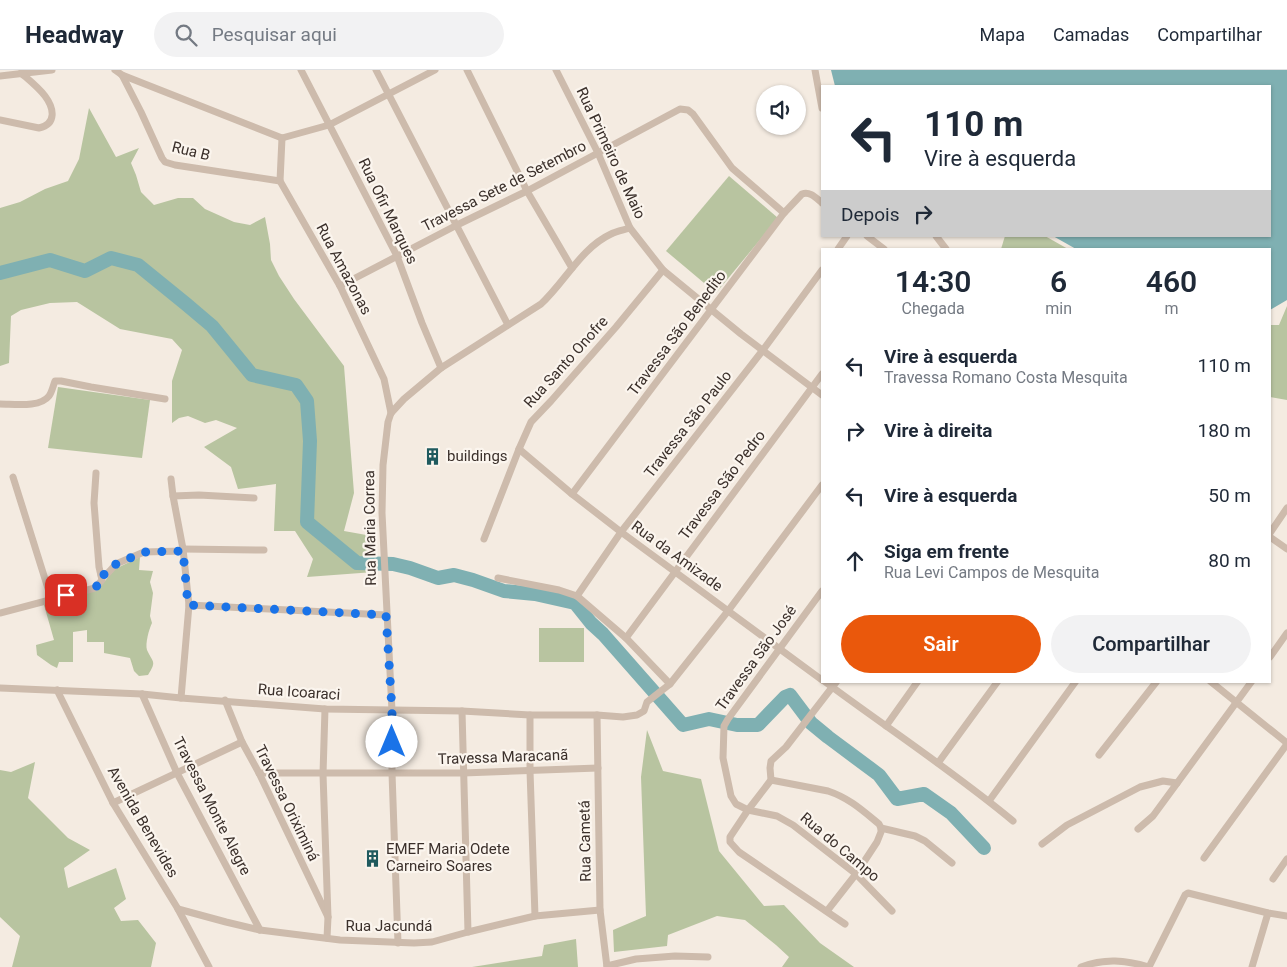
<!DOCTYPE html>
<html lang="pt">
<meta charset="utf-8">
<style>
:root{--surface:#fff;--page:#f2f2f3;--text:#1f2937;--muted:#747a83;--line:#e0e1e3;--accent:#ea580c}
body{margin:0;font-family:Roboto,sans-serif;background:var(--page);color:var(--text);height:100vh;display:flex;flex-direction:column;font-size:19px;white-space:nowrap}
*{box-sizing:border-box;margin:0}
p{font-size:16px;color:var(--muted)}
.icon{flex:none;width:28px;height:28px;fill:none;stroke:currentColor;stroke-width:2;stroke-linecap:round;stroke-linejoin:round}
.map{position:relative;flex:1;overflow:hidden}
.details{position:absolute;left:821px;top:178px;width:450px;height:435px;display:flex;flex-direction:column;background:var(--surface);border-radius:0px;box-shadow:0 1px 4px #0004}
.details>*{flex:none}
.banner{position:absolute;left:821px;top:15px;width:450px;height:152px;border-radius:0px;box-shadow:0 1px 4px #0004;background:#fff;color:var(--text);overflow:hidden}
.tools{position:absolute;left:756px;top:15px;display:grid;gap:10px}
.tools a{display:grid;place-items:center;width:50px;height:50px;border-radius:50%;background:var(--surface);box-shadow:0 1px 4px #0004;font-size:25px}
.pin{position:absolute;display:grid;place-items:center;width:42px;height:42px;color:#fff;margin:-21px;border-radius:10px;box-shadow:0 2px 8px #0006}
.me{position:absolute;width:55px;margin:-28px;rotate:0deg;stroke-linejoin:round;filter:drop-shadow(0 0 4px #0008)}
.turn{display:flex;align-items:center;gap:18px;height:105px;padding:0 20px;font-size:22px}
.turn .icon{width:65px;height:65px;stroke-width:2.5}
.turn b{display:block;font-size:35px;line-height:42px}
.then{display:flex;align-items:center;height:48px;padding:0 20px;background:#0003;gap:10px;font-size:19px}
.eta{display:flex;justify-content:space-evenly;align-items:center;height:85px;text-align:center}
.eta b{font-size:30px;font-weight:600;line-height:35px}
.button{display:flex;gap:10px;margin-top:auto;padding:10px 20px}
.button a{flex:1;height:58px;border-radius:30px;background:var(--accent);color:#fff;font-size:20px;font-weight:600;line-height:58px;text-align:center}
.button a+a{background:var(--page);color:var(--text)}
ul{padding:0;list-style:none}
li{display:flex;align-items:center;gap:15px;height:65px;padding:0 20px}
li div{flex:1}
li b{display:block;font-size:19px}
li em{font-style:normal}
header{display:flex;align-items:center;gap:30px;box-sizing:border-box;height:70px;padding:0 25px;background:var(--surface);border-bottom:1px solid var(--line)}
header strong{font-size:24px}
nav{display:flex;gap:28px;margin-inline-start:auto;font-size:18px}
.search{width:350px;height:45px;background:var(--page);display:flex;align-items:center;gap:12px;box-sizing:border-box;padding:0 18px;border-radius:28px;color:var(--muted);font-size:19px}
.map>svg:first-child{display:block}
.green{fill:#b8c4a0}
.water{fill:#7fb0b2}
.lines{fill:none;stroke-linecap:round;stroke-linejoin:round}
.river{stroke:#7fb0b2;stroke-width:14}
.minor{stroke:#cdbbac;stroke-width:7}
.route{stroke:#1a73e8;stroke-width:9;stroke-dasharray:0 16.2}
.labels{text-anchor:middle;stroke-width:4.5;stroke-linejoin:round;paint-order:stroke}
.street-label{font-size:15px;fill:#3b302b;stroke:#fbf5ee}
.poi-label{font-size:15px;fill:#3b302b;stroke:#fbf5ee;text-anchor:start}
</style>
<header>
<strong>Headway</strong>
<div class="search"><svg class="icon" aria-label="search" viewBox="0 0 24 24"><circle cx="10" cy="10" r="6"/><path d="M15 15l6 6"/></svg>Pesquisar aqui</div>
<nav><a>Mapa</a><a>Camadas</a><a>Compartilhar</a></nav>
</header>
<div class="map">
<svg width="1287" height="897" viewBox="0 0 1287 897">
<rect width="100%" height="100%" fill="#f4ebe1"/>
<g class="green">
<path d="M89,38L116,87L139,78L131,93L136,105L141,122L154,135L178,128H193L205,139L234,152L250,155L265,147L270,174L271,190L279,206L294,229L344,296L354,423L344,461L372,466L374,502L307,507L313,489L295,461H274L276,414L238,419L231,397L204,377L237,358L216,350L205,353L188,346L179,348L172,353V311L182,280L172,269L120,259L77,232L50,233L21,240L11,246L9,293L0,296V138L20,132L45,119L68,111L79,89Z"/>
<path d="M729,106L778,148L716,223L666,181Z"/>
<path d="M1005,166H1045L1068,179H1001Z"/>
<path d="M1287,236V330L1270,327V255H1279Z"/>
<path d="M58,317L150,330L142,388L48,378Z"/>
<path d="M140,487L139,500L153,501L150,512L153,523L150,546L152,553C149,559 145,574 147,580C153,593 157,591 148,605L139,606L134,601L130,588L104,583V572H87V560L73,562V592H59L57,598L51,595L37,585L36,575L54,570L44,535L99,518L115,499Z"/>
<rect x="539" y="558" width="45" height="34"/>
<path d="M647,660L663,701L701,709L719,781L764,836L784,835L820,873L854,897H782L789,887L776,875L745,850L717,846L668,865L667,876L614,882L613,860L646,846L641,707Z"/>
<path d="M35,692L28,728L68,768L90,780L64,798L68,818L116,798L126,829L114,838L121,851L138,850L156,873L151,897H12L20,866L0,847V700L11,702Z"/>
<path d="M576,869L578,897H472L542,886L544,875Z"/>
</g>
<path class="water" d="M831,0H1287V230L1270,240V179H1076L1053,166H1270V16H835Z"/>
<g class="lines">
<path class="river" d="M0,203L50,190L85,201L111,188L138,195L186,234L212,256L252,305L296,315L307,331L310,371L307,452L357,493L393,494L410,498L438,508L454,505L473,510L504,521L535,524L575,533L591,553L603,564L683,655L709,649L737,655H758L785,627L790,625L811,653L828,667L879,705L897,729L924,724L951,743L984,778"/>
<g class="minor">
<path d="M115,0L122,5L141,42L162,88L165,92L175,95L280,111"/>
<path d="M301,0L397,186L422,253L441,298"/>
<path d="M376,0L508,255"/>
<path d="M467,0L527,121L572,198"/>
<path d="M556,0L598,83L630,158L663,200L741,264L822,325"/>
<path d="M815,0L822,38"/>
<path d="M122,5L282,68L329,55L435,0"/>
<path d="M0,6L52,0"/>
<path d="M0,50L39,58C57,54 54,38 45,26C38,17 29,10 21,3"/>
<path d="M282,68L280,111L340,216L384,309L391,343"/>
<path d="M867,166L884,179"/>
<path d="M936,166L946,179"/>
<path d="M838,179L847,166"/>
<path d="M340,216L457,155L527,121L680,39L688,40L693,44L732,98L784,143"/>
<path d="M0,334C14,334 40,338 49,326C52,322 53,316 55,311H61L91,317L165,329"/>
<path d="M519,379L572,424L621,462L822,610"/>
<path d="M13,407L51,528"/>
<path d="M171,409L173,426L183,479L189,535L181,628"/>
<path d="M572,424L784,143L802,124C810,121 816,128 822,133"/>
<path d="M173,426L199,425L254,428"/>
<path d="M1270,463L1287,438"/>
<path d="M1270,467L1287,479"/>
<path d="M484,469L519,379L531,352L551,331L616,257L663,200"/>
<path d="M183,479L264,480"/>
<path d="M101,505L107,504L116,494L144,482L183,481"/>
<path d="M498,508L559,520L577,526L626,568L670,614"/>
<path d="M822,521L728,649L724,656L723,688L731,726L736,734L748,740L777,746L793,755L856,804L892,841"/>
<path d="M577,526L621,462L763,280L822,200"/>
<path d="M189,535L386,545"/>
<path d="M0,543L95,518L102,510L99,497L94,433L96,403"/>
<path d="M626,568L822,304"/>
<path d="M1270,587L1287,563"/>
<path d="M824,611C887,658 953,701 1013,751"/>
<path d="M837,611L786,677L771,691L770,698L771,710L748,740L730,767V772L739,782L845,854"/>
<path d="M1210,611L1287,673"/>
<path d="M0,618L142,624L181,628L325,639L462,641L530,645H597L623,647L637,645L644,641L647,632L670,614L728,541L822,415"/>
<path d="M57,620L113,733L178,839L209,897"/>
<path d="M142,624L177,703L260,860"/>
<path d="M225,630L242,672L259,703L328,847"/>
<path d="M325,639L323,704L328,847L327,868"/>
<path d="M462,641L468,862"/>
<path d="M530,645V701L535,846"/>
<path d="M597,645L600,840L607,897"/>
<path d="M886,656L918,611"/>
<path d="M1099,685L1157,611"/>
<path d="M938,693L998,611"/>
<path d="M259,703H463L598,698"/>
<path d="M771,710L828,721C849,728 862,740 879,754L881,758V762L877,772L856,804L827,841"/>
<path d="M989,731L1076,611"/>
<path d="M113,733L242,672"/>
<path d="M881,758L915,766L925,771L952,793"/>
<path d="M1138,759L1153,746L1252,611"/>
<path d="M1042,774L1067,755L1140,717L1163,711L1177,713"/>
<path d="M1204,788L1287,674"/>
<path d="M1273,809L1287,789"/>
<path d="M178,839L226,852L260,860L340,870L414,873L432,872L468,862L535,846L600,840"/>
<path d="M398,873L392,703V641L382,443L383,395L388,352L391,343L404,329L441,298L541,234C565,212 581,178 611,164C617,161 624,160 630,158"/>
<path d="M607,896L636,889L675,886L708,887"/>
<path d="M1081,897C1105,888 1125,890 1149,897"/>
<path d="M1149,897L1185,825L1188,823L1268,843L1287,846"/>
<path d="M1252,897L1268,843"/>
</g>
</g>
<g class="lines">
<path class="route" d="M66,525L95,518L102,510L101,505L107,504L116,494L144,482L183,481L188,535L386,545L392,640V672"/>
</g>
<defs>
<symbol id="building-bare" viewBox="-9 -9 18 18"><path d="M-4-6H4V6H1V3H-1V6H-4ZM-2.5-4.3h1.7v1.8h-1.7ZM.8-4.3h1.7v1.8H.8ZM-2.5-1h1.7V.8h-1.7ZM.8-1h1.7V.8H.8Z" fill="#1f5a5e" stroke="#fbf5ee" stroke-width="2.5" paint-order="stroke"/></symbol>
</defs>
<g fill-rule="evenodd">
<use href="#building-bare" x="420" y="374" width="25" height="25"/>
<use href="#building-bare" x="360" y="776" width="25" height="25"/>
</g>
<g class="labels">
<g class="street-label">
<text transform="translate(191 81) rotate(14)" y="5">Rua B</text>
<text transform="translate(611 83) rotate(65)" y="5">Rua Primeiro de Maio</text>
<text transform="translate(504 116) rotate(-27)" y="5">Travessa Sete de Setembro</text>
<text transform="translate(388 141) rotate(64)" y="5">Rua Ofir Marques</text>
<text transform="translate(344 199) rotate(62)" y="5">Rua Amazonas</text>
<text transform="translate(677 263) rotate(-53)" y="5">Travessa São Benedito</text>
<text transform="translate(566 292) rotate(-48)" y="5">Rua Santo Onofre</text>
<text transform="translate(688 354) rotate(-52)" y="5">Travessa São Paulo</text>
<text transform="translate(722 415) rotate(-53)" y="5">Travessa São Pedro</text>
<text transform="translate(370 458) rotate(-91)" y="5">Rua Maria Correa</text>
<text transform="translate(677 486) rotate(36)" y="5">Rua da Amizade</text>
<text transform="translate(756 588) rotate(-54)" y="5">Travessa São José</text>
<text transform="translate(299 622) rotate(4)" y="5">Rua Icoaraci</text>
<text transform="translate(503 687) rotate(-2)" y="5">Travessa Maracanã</text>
<text transform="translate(287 733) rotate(64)" y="5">Travessa Oriximiná</text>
<text transform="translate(212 736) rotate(63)" y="5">Travessa Monte Alegre</text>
<text transform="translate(143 752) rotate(60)" y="5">Avenida Benevides</text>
<text transform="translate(585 771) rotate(-91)" y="5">Rua Cametá</text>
<text transform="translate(840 777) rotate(40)" y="5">Rua do Campo</text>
<text x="389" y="861">Rua Jacundá</text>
</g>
<g class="poi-label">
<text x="447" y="391">buildings</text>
<text x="386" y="784">EMEF Maria Odete<tspan x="386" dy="17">Carneiro Soares</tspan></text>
</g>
</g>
</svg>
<div class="tools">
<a><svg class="icon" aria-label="sound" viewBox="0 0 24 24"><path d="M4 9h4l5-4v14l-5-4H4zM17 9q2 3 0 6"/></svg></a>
</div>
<div class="pin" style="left:66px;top:525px;background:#d93025"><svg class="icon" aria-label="arrive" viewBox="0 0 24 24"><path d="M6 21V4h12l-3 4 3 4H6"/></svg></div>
<svg class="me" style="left:392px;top:672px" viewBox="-20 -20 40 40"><circle r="19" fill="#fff"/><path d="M0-13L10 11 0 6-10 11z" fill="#1a73e8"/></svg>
<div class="banner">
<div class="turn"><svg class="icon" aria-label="left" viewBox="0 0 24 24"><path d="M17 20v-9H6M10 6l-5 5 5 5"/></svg><div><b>110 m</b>Vire à esquerda</div></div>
<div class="then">Depois<svg class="icon" aria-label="right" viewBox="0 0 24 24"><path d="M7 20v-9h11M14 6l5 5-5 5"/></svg></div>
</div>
<section class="details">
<div class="eta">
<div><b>14:30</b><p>Chegada</p></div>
<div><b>6</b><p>min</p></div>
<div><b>460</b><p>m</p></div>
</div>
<ul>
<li><svg class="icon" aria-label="left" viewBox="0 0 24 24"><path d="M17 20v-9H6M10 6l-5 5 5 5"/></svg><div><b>Vire à esquerda</b><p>Travessa Romano Costa Mesquita</p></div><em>110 m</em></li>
<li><svg class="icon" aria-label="right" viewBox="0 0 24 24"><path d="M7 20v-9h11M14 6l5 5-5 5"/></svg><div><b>Vire à direita</b></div><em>180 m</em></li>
<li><svg class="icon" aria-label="left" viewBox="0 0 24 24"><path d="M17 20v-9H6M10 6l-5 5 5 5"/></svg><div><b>Vire à esquerda</b></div><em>50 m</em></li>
<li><svg class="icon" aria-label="ahead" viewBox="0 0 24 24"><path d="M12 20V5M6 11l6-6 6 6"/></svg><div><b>Siga em frente</b><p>Rua Levi Campos de Mesquita</p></div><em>80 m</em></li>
</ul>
<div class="button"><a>Sair</a><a>Compartilhar</a></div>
</section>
</div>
